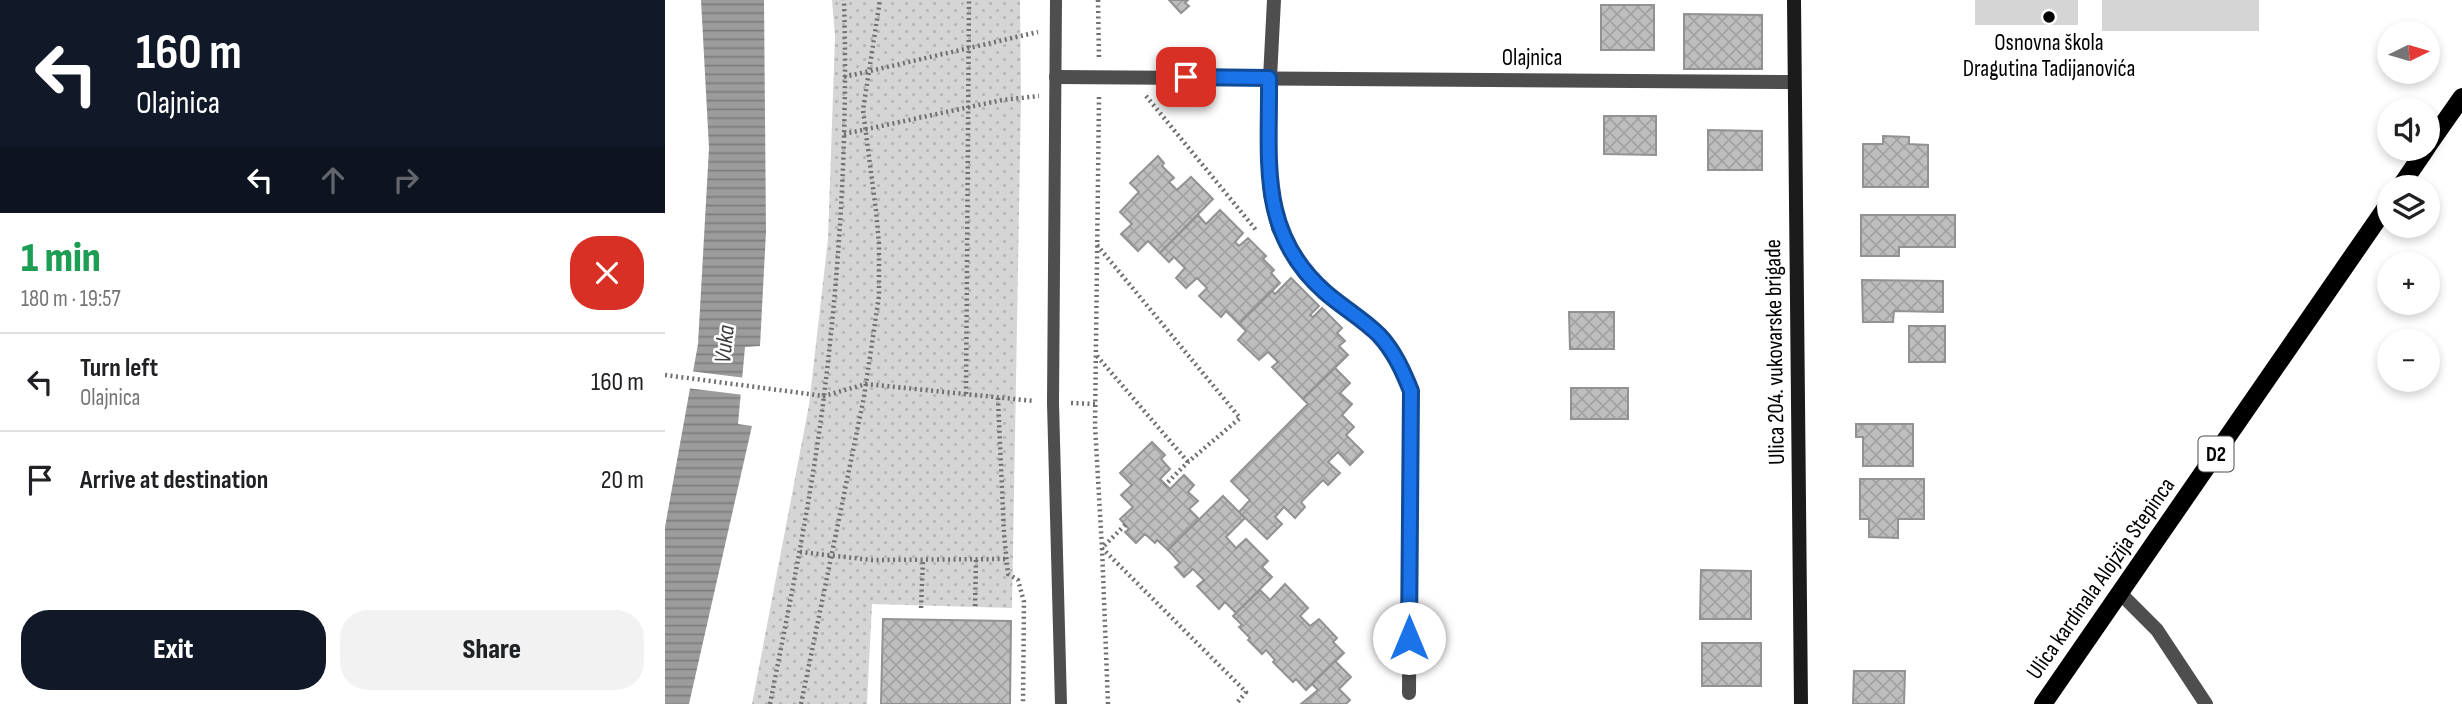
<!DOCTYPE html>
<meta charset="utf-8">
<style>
:root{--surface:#fff;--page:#f2f2f2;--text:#202124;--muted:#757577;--line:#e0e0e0;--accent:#111827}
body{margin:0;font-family:"Sofia Sans Condensed",sans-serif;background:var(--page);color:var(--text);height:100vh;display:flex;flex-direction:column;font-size:26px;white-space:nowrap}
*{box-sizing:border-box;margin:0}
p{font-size:23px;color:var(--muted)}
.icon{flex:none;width:38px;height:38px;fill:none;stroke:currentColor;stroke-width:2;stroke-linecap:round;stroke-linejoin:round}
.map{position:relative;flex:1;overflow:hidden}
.sheet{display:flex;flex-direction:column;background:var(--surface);width:665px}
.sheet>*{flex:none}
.guide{background:#111827;color:#fff;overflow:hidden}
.needle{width:46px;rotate:85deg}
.tools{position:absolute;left:1712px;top:21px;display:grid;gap:14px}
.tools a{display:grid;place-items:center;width:63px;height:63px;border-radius:50%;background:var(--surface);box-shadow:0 4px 10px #0003;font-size:35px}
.pin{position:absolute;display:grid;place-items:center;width:60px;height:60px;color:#fff;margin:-30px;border-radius:14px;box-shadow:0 4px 10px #0006}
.me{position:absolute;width:77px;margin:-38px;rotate:0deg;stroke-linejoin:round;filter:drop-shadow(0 0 5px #0008)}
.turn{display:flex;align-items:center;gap:24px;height:147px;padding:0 21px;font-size:32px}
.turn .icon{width:91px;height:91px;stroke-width:2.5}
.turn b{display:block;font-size:49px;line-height:60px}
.lanes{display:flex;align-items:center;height:66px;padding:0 21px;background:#0003;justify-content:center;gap:35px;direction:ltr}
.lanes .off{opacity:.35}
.round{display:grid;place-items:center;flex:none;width:74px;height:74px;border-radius:28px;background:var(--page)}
.overview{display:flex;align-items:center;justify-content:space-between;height:119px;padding:0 21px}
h1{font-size:42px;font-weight:800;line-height:52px;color:#1e9e55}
.action{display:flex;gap:14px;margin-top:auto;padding:14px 21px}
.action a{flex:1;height:80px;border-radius:28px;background:var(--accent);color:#fff;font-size:28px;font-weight:800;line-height:80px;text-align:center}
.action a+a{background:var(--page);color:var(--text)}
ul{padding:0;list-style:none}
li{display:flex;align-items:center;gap:21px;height:98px;padding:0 21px;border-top:2px solid var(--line)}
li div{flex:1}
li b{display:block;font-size:26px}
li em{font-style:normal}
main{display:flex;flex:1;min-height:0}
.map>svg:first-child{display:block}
.grass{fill:#d5d5d5}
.park{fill:url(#park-dots)}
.water{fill:url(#water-rules)}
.pier{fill:#fff}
.building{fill:url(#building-cross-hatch);stroke:#929292;stroke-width:2}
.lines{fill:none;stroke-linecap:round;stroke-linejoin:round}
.path{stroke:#707070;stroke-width:4.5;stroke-dasharray:2 3.5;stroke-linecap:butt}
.lane{stroke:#4e4e4e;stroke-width:12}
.street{stroke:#4e4e4e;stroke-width:14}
.secondary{stroke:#1b1b1b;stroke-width:14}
.primary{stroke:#000;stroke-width:18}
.route-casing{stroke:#114b97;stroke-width:18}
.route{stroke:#1a73e8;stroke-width:12}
.poi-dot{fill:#000;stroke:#fff;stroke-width:2.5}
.labels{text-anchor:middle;stroke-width:5;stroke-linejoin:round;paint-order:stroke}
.shield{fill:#fff;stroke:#4c4c4c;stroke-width:2}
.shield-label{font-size:21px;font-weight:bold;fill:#000}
.poi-label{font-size:23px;fill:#000;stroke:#fff}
.street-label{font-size:23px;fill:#000;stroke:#fff}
.water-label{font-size:24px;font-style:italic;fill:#3d3d3d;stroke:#fff}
</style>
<main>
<section class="sheet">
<div class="guide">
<div class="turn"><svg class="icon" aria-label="left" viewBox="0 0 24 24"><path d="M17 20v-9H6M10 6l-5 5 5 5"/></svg><div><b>160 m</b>Olajnica</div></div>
<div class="lanes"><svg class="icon" aria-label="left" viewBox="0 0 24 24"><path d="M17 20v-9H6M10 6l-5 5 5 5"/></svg><svg class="icon off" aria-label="ahead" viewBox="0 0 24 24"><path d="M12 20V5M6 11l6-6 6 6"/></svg><svg class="icon off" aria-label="right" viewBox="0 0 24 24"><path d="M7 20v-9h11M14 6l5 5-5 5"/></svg></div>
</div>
<div class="overview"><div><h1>1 min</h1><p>180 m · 19:57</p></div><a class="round" style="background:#d93025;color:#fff"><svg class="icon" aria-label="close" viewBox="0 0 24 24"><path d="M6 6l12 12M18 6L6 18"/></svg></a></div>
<ul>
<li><svg class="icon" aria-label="left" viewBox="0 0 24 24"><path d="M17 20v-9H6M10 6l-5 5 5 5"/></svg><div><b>Turn left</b><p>Olajnica</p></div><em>160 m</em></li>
<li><svg class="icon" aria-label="arrive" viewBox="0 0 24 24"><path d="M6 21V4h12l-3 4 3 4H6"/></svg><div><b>Arrive at destination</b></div><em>20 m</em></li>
</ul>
<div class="action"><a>Exit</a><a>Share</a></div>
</section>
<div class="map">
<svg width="1797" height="704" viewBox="0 0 1797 704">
<defs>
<pattern id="park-dots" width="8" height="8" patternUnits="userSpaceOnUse" patternTransform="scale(1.75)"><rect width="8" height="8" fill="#d5d5d5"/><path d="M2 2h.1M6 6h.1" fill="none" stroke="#b5b5b5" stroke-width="1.8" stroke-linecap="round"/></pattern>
<pattern id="water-rules" width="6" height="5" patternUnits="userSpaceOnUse" patternTransform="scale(1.75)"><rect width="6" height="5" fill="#9c9c9c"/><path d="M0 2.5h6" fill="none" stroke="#7d7d7d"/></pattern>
<pattern id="building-cross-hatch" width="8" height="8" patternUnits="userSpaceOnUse" patternTransform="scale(1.75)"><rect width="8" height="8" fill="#bebebe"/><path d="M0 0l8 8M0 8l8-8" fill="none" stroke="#a2a2a2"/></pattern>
</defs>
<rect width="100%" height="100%" fill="#fff"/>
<g class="grass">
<rect x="1310" y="0" width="103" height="25"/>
<rect x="1437" y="0" width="157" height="31"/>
</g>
<path class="park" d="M167,0H355L356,97L347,608L207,604L202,704H87L144,405L163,239L170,36Z"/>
<path class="water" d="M36,0H99L101,232L95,346L80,347L73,424L87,426L24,704H0V527L33,344L44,148Z"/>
<path class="pier" d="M24,371L81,378L79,395L22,388Z"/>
<g class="building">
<path d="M504,0H523L520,3L524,6L516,13Z"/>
<rect x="936" y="5" width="53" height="45"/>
<path d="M1019,14L1097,15V69H1019Z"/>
<path d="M939,116H991V155L939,154Z"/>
<path d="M1043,130L1097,131V170H1043Z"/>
<path d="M1218,136L1244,137V144L1263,145V187H1198V144H1218Z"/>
<path d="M493,156L499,163L497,166L509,178L504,182L512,190L526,177L548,199L495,253L483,241L473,251L456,234L467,224L455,212L474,192L465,183Z"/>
<path d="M555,210L578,233L570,242L574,246L583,238L601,256L598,259L609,270L606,273L615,283L574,324L561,311L556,317L534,296L542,288L532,278L521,288L511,278L520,268L509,257L504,262L495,253L533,215L541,224Z"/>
<path d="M1196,215H1290V247H1234V256H1196Z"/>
<path d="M626,278L654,306L645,315L648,317L657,308L677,328L672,333L680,341L674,346L683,355L638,399L607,367L613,362L603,352L594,360L573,340L581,331L574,324L607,291L610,294Z"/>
<path d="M1197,280L1278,281V312L1229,311L1228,322H1198Z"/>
<path d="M904,312H949V349H905Z"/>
<rect x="1244" y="326" width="36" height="36"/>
<path d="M670,368L685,383L675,393L687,404L677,415L689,427L681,435L698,452L685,465L673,452L663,462L675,473L663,485L658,480L636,502L640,507L630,518L619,507L610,517L617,524L602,539L574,512L585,500L566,481L643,404L638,399Z"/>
<rect x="906" y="388" width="57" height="31"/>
<path d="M1191,424H1248V466H1198V437H1191Z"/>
<path d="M487,442L500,455L496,459L505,469L495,479L505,489L519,475L529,485L523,492L533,501L524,509L534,519L503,550L492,540L490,543L480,534L471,543L460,532L464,529L455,519L468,507L456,495L467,485L455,473Z"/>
<path d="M1195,479H1259V519H1233V538L1204,537V519H1195Z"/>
<path d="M558,496L580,518L561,537L571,548L581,539L603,561L597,567L607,577L571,613L560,602L554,609L532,586L539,580L528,569L519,577L510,567L515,563L503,550Z"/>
<path d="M1036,570L1086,571V619H1035Z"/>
<path d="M620,584L643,608L635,616L645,626L654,619L672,638L668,642L679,653L641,690L631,679L628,682L608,662L610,660L601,650L597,654L583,640L585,638L574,627L577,625L568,616L595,590L605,600Z"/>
<path d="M218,619L346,621L345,704H216Z"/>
<rect x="1037" y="643" width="59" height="43"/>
<path d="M670,661L686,677L674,689L685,700L681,704H636L653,690L647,684Z"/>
<path d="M1189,671H1240L1239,704H1188Z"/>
</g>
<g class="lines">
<g class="path">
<path d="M433,0L434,60"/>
<path d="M179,77L373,32"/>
<path d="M481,96L591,230"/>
<path d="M434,97L430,426L437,548L581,692L571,704"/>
<path d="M179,134L337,100L374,96"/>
<path d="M432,245L575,418L523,462L500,485"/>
<path d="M432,356L523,462"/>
<path d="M0,375L159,396L201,384L369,401"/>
<path d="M301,394L304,0"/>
<path d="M333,398L339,534L343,574L353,580L359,602L358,704"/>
<path d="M406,403L430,404"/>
<path d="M135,552L207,560L341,559"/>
<path d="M310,606L311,560"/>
<path d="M256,608L258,560"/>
<path d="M105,704C125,602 146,500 159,396C175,265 183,132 179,0"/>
<path d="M136,704L199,397L214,296V244L211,211L198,110L215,0"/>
<path d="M443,704L437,548L460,525"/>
</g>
<path class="lane" d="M391,0L388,403L396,704"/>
<g class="street">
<path d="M609,0L605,78V194L613,228L629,257L658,291L714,335L734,362L746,391L744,693"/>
<path d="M391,77L1129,82"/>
<path d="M1455,593L1492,630L1541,704"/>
</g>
<path class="secondary" d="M1129,0L1136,704"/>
<g class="primary">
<path d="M1762,147L1797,97"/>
<path d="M1735,187L1761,149"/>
<path d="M1378,704L1724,203"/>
</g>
</g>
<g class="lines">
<defs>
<path id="route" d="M521,77L604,78C605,160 592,232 660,292C677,307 698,319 714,335C729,351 738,371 746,391L744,638"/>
</defs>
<use href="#route" class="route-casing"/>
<use href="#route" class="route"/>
</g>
<circle class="poi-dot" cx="1384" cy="17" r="7"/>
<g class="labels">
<rect class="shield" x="1533.5" y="436.5" width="35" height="35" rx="5"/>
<g class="shield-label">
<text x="1551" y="461">D2</text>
</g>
<g class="poi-label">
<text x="1384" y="50">Osnovna škola<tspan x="1384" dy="26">Dragutina Tadijanovića</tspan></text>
</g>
<g class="street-label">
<text x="867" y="65">Olajnica</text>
<text transform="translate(1109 352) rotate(-91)" y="8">Ulica 204. vukovarske brigade</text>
<text transform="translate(1435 578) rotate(-55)" y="8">Ulica kardinala Alojzija Stepinca</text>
</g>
<g class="water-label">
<text transform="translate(59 344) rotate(-84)" y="8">Vuka</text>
</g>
</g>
</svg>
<div class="tools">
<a><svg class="needle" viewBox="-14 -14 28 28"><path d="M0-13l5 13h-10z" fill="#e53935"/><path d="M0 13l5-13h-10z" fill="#757577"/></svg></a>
<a><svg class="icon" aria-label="sound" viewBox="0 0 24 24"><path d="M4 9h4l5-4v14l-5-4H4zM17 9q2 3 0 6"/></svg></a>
<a><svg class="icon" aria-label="layers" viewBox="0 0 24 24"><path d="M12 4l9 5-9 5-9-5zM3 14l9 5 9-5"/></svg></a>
<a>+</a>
<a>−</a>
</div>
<div class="pin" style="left:521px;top:77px;background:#d93025"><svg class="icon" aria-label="arrive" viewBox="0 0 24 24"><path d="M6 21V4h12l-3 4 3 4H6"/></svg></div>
<svg class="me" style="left:744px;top:638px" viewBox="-20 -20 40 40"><circle r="19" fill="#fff"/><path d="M0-13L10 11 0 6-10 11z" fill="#1a73e8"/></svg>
</div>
</main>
